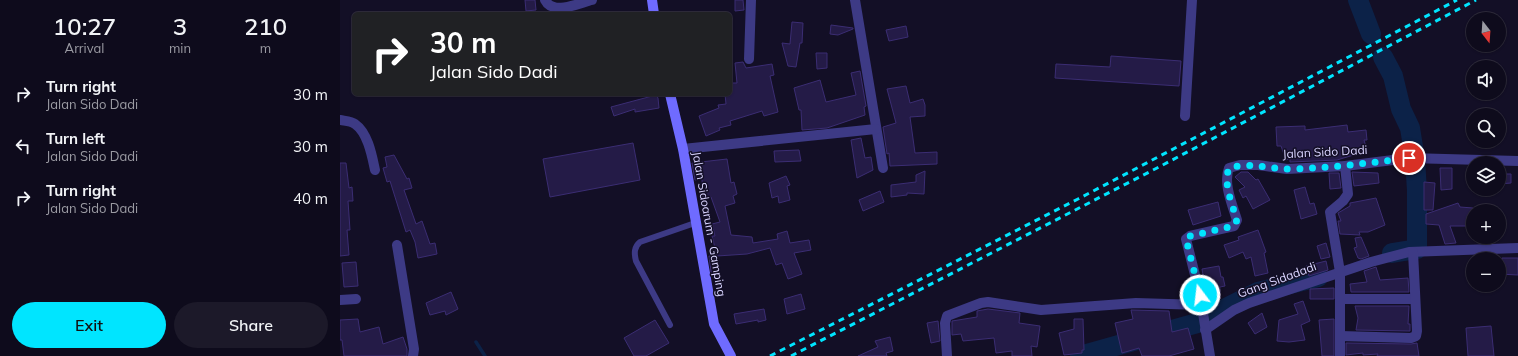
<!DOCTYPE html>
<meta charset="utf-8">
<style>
:root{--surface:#0e0b1c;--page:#1c1929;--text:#f1f3f6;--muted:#9b9ba3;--line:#2e2b3b;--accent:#00e5ff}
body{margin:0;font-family:Mulish,sans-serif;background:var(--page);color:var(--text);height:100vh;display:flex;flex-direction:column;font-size:15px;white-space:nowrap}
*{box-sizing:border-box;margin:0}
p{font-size:13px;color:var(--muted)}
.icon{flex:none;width:22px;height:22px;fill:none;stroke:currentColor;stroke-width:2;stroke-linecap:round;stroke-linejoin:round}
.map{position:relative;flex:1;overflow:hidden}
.sheet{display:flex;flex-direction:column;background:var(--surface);width:340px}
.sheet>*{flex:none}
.top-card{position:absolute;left:12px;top:12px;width:380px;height:84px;border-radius:6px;box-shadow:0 1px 3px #0004,0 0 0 1px var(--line);background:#202124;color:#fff;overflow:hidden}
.needle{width:26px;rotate:163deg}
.controls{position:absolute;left:1126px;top:12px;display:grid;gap:8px}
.controls a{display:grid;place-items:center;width:40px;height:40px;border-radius:50%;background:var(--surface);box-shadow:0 1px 3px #0004,0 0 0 1px var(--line);font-size:20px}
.pin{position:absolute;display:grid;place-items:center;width:34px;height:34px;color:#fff;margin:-17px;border:2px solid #fff;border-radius:50%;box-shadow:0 1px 4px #0007}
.me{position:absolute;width:44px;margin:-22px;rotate:345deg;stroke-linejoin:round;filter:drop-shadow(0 0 3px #0008)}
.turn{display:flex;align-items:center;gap:14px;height:84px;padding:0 12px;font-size:18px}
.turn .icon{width:52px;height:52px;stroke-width:2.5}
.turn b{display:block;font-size:28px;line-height:34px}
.eta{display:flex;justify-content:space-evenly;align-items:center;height:68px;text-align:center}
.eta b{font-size:24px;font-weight:600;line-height:28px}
.cta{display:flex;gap:8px;margin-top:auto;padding:8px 12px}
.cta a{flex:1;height:46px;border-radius:24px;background:var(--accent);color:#111;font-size:16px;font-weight:600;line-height:46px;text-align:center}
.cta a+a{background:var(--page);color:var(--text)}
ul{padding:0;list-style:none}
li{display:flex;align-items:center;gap:12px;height:52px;padding:0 12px}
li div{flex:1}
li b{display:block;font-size:15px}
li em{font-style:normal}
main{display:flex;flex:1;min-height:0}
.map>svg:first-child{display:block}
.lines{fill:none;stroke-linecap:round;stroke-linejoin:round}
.stream{stroke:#0c2248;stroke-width:3.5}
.river{stroke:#0c2248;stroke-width:20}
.building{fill:#241b47;stroke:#3b2d73}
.service{stroke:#3d3a85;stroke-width:6}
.minor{stroke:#3d3a85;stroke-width:10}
.secondary{stroke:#6f6bff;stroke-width:10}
.rail{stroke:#00e5ff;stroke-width:3;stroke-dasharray:6 5;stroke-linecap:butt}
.route{stroke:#00e5ff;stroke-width:7;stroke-dasharray:0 12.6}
.labels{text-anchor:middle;stroke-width:3;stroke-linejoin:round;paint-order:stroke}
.street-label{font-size:12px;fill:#d9d4ff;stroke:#130f26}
</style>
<main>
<section class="sheet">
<div class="eta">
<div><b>10:27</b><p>Arrival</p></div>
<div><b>3</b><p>min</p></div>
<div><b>210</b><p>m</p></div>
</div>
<ul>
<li><svg class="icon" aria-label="right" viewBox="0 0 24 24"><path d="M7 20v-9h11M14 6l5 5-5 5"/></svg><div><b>Turn right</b><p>Jalan Sido Dadi</p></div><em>30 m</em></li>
<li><svg class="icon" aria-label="left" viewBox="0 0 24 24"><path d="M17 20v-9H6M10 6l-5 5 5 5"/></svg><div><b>Turn left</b><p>Jalan Sido Dadi</p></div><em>30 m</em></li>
<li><svg class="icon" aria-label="right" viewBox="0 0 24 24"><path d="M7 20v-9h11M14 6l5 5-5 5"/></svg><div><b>Turn right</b><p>Jalan Sido Dadi</p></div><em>40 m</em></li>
</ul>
<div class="cta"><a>Exit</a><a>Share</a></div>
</section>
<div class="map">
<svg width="1178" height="356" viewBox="0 0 1178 356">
<rect width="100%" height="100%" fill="#130f26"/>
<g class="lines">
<path class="stream" d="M136,342L145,356"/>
<g class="river">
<path d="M1018,0L1031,34"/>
<path d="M1043,57L1053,76L1061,109L1070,128L1075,159L1077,191V249L1052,253"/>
<path d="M740,356L868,320L888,307L918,292L978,277"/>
</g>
</g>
<g class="building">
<path d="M185,0H195L196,10L186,11Z"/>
<path d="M395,0H403L404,10L395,11Z"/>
<path d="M452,22L463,23L462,43H460L456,67L448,66L442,43L450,44Z"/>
<path d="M491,25L513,28V29L498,35L490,34Z"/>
<path d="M566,26L568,37L549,41L546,30Z"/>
<path d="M476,53H487V68L477,69Z"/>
<path d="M771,56L841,61L839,86L715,78L716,64L770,67Z"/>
<path d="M403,62L406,68L432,64L434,75L430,76L438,112L424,116L422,111L390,121L391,125L379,128L380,130L366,136L359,116L379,108L378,105L386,104L385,94H390V83H397L395,63Z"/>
<path d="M520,71L526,106L524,107L525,115L487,128L462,130L461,110H459L454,88L480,80L486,102L516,95L511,73Z"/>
<path d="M566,86L570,103L583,99L585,105V116L570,117L575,153L597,152V164L550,166L549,153L547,154L543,127L556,123L547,89Z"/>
<path d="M316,95L318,98L319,108L295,112V109L274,116L271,107Z"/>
<path d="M1007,125L1008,132L1026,130L1027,140H1024L1027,151L997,160L950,162V158L946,160L941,146H937L936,127L965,126V130Z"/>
<path d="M521,138L525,158L531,157L533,170L517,178L511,140Z"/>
<path d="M293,143L300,180L210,197L203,159Z"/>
<path d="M459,150L461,161L435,162L434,151Z"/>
<path d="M54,155L67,179L69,178L72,188L64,190L76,224L82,221L90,244L95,243L97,254L78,258L75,242L70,230L66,232L50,181L47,182L43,168L47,167L45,157Z"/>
<path d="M387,159L391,183L394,182L397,194L393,196L395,203L385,206L391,235L412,237L413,243L438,239L437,234L447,231L450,243L469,240L471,250L454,253L462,274L448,279L442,263L436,265L430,248L407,254L377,256L372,236H375L372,224L380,222L371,197L363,198L362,179L355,180L352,163Z"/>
<path d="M0,163H6L9,188L12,187L13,201H8L10,230H7L9,255L0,256Z"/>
<path d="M1100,168H1112V189L1101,190Z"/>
<path d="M585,171L584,194L567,193V195L551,197V185L576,182V175Z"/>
<path d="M901,172H908L916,180L918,179L930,200L913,209L906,196L903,198L899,190L905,187L895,177Z"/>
<path d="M1012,172L1038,173L1039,183L1014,186Z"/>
<path d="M989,173H999L1001,188L990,189Z"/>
<path d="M1159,174H1171V183L1159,184Z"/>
<path d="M446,176L450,185L447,186L450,200L439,203L438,196L432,198L429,183Z"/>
<path d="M1084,182L1095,183L1093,210H1084Z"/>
<path d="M965,187L970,204L974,203L977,214L961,219L954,190Z"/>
<path d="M540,191L544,202L523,211L519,200Z"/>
<path d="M1036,198L1045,225L1028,232H1019L1020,235L1000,234L998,221H1001L998,213L1010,206V203Z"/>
<path d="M878,202L881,216L853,225L848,210Z"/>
<path d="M1118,203L1120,207L1133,208V226H1110L1116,243L1105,244L1099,225L1086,224V214Z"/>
<path d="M918,230L926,252L924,253L928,273L915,276L911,257L906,259L903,252L889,258L884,245L899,240L898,237Z"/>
<path d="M1021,237L1029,256L1021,259L1018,258L1014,248L1017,247L1015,238Z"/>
<path d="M986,243L990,257L981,259L977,246Z"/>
<path d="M376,255L378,271L371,272L369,256Z"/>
<path d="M1162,258H1178V275L1159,274Z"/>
<path d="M986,261L988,270L969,276L966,266Z"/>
<path d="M16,262L18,286L4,287L2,263Z"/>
<path d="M879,266L881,277H883L885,286L880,287V299L867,300L862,269Z"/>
<path d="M1036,267L1040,280L1068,278L1069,292H1011L1010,284L1027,282L1024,271Z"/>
<path d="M994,288V299H970V289Z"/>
<path d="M111,292L118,309L106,315L105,311L90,315L86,303Z"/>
<path d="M461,294L465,309L447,314L444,299Z"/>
<path d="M963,301L970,321L961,325L965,340L949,342L937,341L939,320L958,314L954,304Z"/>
<path d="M1015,306H1069L1068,324H1070V331L1016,330L1018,318Z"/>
<path d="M424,309L426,320L418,322V320L396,324L394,314Z"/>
<path d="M648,309L680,313L679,323L700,326L697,347L691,346L692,356H672V351L656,353L654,338L623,341L621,334L612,335V321L637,317V311Z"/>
<path d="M791,310L829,311L832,332L848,328L854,349L829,356H802L799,348L782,353L775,323L793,319Z"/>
<path d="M922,313L927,327L915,334L908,323Z"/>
<path d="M18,319L20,332L39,327L43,344L63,337L67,349V356H4L2,340H0V320Z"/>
<path d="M734,319H743L744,350H742V353L724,355L719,333L734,329Z"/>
<path d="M994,319V356H982L979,320Z"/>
<path d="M315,320L329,343L306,356H294L284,338Z"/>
<path d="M598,321L600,341L591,343L587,323Z"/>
<path d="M1151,326L1154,356H1128L1126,328Z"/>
<path d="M550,337L553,351L546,353L547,356H518L538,347L535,341Z"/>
<path d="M1006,343L1071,344L1077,343L1079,356H1037L1038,354L1023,355V353L1006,355Z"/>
</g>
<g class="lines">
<path class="service" d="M330,325L296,261C294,253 294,247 300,242L355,223"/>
<g class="minor">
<path d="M205,0C213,16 239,3 252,0"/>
<path d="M515,0L543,168"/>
<path d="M409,59L411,0"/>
<path d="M845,116L852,0"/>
<path d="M0,120C5,121 11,121 15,124C28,133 32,156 35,170"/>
<path d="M343,149L536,129"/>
<path d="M57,245L74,349L73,356"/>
<path d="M1000,299H1075"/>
<path d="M0,300L16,299"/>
<path d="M865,330L894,310L909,303L1031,262L1069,252L1178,248"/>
<path d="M1000,336L1071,338L1076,336L1077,331L1073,252"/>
<path d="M607,356L605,323L607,316L641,303L648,302L701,310L796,303L862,305"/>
<path d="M870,356L860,295L846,239L850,236L894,226L897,220C892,204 883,183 889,168L900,165H918L947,169L1005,166L1069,158L1178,161"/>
<path d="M1000,356V272L990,212L1003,201L1008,194L1005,166"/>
</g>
<g class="secondary">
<path d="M312,0L314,14"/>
<path d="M330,94L343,149L374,324L391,356"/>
</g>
<g class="rail">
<path d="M430,356L738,199L1117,0"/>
<path d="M451,356L817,168L1136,0"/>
</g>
</g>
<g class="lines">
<path class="route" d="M860,295L846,239L850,236L894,226L897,220C892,204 883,183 889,168C912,162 928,169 950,169C990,168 1029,163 1069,158"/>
</g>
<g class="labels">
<g class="street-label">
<text transform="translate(985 152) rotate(-3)" y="4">Jalan Sido Dadi</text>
<text transform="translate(369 224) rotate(80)" y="4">Jalan Sidoarum - Gamping</text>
<text transform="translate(937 280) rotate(-20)" y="4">Gang Sidadadi</text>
</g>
</g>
</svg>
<div class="controls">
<a><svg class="needle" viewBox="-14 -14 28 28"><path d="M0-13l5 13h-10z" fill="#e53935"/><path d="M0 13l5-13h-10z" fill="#9b9ba3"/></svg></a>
<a><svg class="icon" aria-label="sound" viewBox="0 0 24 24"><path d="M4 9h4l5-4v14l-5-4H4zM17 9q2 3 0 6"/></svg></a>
<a><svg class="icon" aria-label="search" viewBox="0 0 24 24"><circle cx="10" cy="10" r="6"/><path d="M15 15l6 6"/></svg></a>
<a><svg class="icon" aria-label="layers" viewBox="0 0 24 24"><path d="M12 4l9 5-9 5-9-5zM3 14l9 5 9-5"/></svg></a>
<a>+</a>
<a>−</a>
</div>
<div class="pin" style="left:1069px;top:158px;background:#d93025"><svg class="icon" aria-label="arrive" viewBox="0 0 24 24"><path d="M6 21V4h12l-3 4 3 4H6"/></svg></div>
<svg class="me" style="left:860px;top:295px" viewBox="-20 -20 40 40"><circle r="17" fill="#00e5ff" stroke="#fff" stroke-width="3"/><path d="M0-11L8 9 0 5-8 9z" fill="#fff"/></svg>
<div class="top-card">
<div class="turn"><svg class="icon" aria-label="right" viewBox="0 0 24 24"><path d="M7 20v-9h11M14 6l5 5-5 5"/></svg><div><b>30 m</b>Jalan Sido Dadi</div></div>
</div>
</div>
</main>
